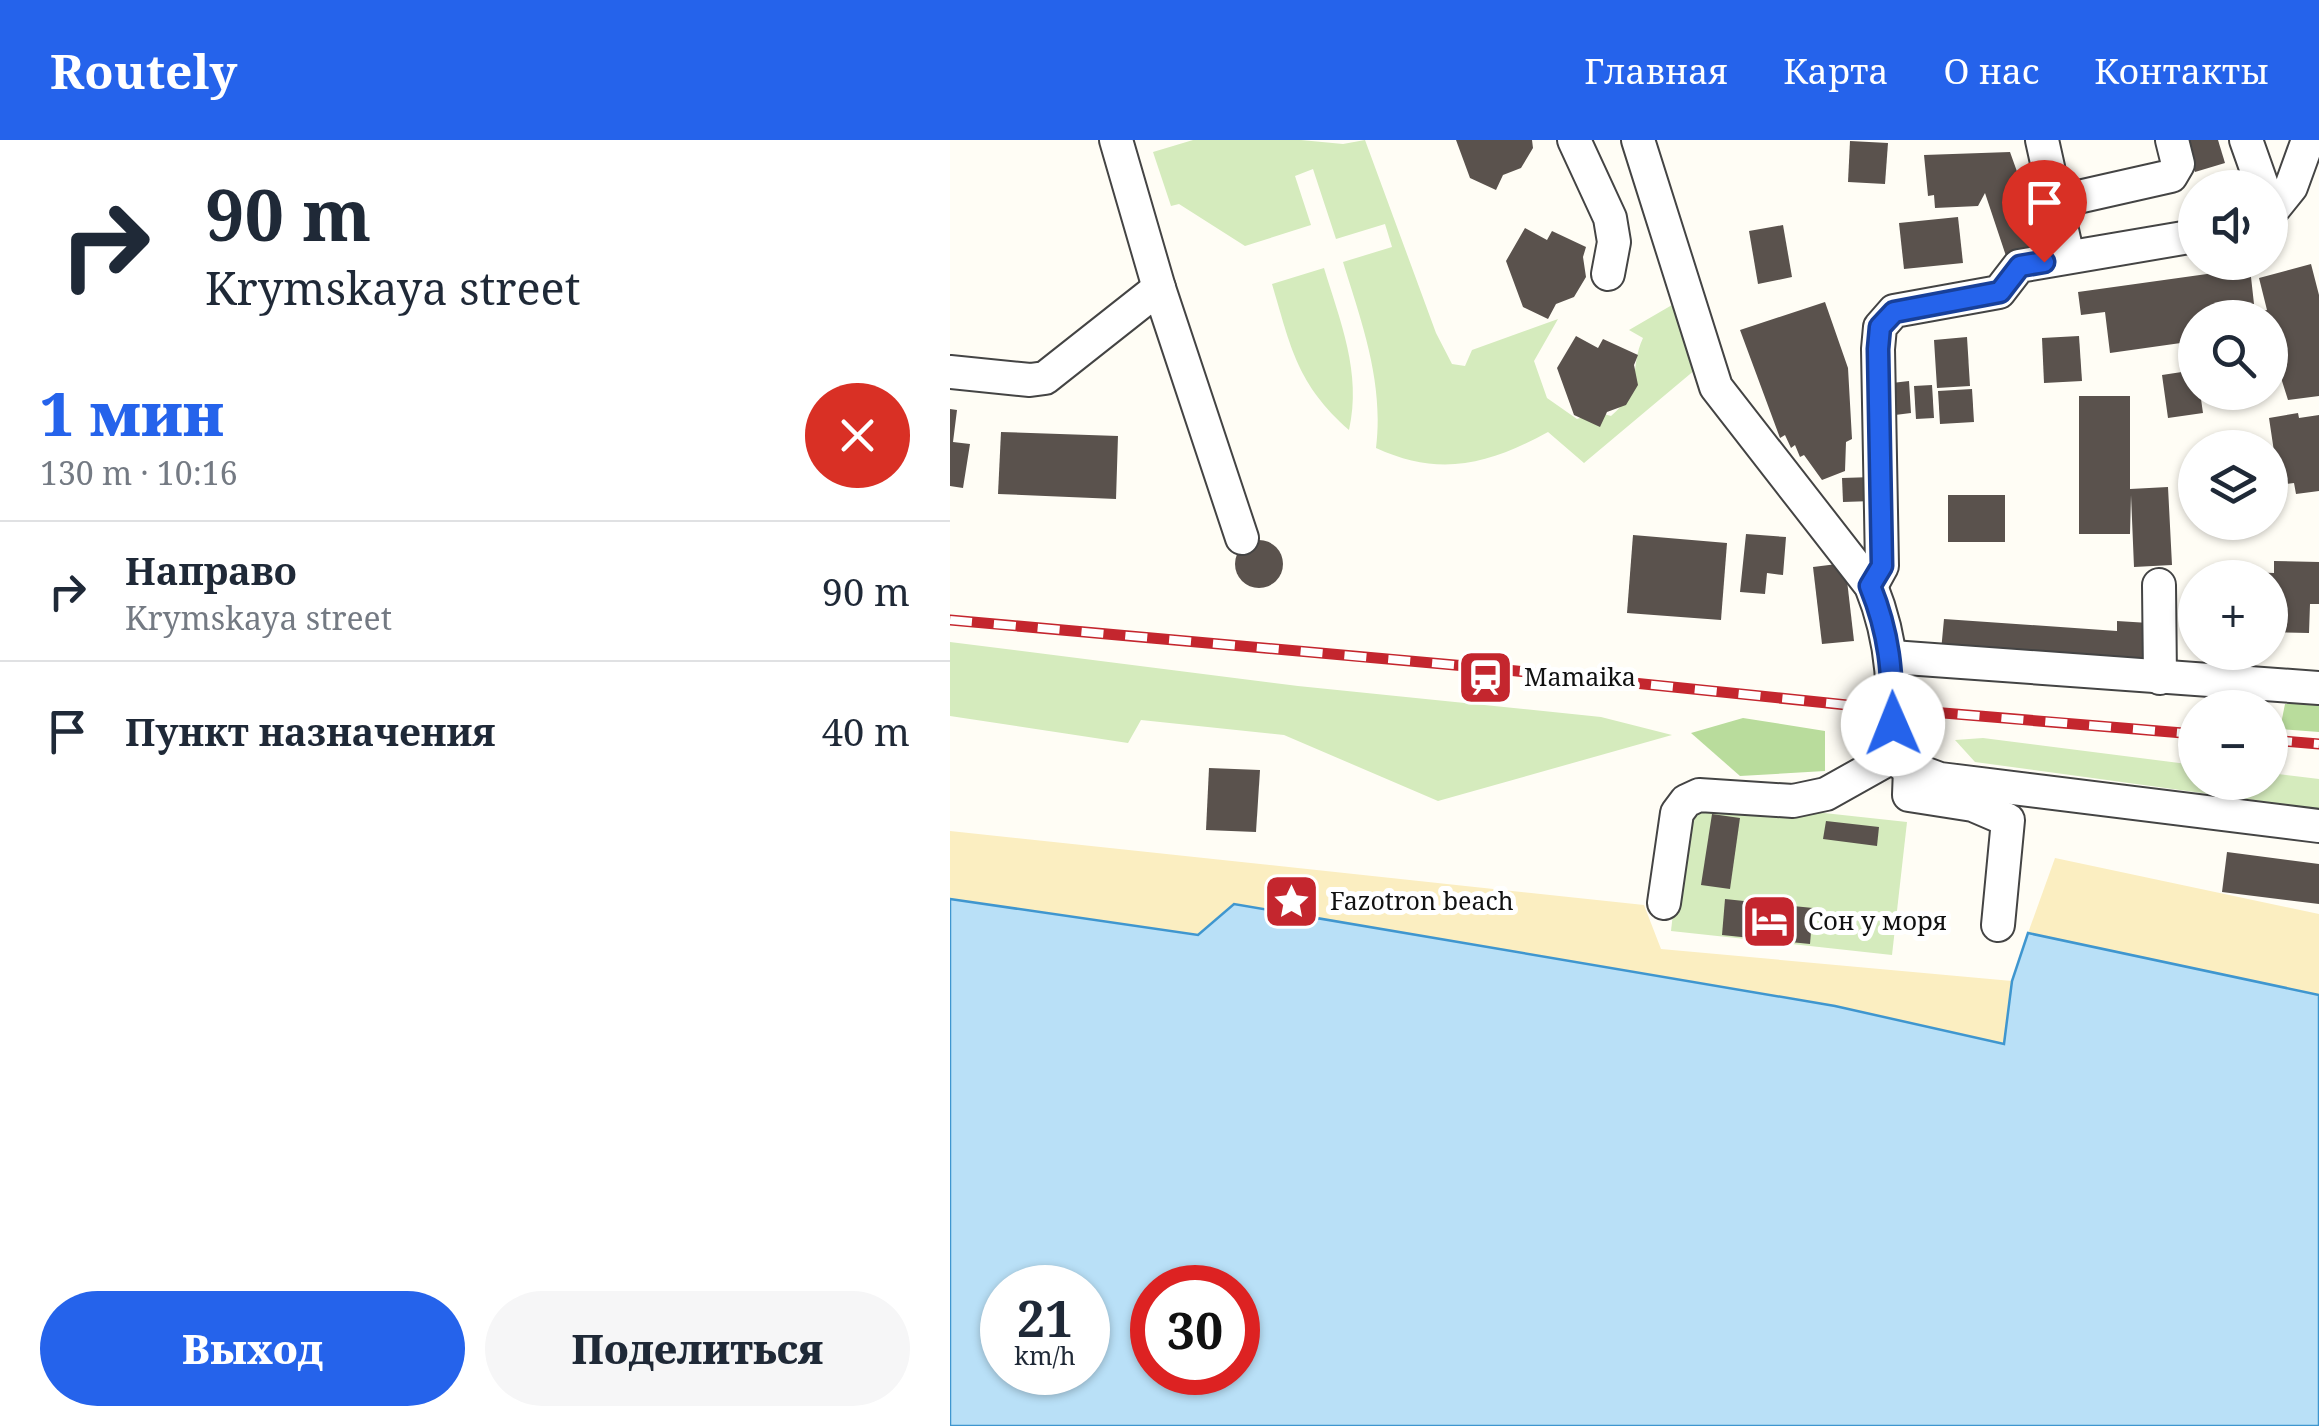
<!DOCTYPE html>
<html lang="ru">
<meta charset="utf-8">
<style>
:root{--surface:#fff;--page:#f6f6f7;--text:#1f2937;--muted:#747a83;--line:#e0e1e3;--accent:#2563eb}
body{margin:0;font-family:"Noto Serif",serif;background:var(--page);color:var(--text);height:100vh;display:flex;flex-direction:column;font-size:38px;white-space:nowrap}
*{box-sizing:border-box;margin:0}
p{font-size:32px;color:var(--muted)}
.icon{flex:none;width:55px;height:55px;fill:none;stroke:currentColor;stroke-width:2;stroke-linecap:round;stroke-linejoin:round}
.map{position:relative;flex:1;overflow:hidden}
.drawer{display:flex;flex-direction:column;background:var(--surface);width:950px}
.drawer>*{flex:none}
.banner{background:#fff;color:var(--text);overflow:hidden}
.buttons{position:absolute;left:1228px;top:30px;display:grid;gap:20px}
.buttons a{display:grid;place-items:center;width:110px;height:110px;border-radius:50%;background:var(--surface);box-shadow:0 2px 8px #0004;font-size:50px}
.speed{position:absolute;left:30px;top:1125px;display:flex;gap:20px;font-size:50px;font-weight:700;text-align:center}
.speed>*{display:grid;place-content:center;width:130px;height:130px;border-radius:50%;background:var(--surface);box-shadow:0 2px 8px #0004;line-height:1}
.speed small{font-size:25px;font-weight:400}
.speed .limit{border:15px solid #d22;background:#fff;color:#111}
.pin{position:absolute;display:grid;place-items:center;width:85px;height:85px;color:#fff;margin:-102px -42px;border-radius:50% 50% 50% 0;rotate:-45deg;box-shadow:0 0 10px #0007}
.pin .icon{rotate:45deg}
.me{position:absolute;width:110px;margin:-55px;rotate:359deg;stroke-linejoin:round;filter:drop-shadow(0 0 8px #0008)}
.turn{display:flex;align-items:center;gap:35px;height:210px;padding:0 40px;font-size:45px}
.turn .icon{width:130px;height:130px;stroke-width:2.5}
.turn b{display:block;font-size:70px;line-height:85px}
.round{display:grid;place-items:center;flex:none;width:105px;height:105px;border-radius:52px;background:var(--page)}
.overview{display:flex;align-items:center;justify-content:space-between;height:170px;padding:0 40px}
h1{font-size:60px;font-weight:800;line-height:75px;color:var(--accent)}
.action{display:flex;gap:20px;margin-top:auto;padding:20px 40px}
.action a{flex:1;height:115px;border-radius:60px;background:var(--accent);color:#fff;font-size:40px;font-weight:800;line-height:115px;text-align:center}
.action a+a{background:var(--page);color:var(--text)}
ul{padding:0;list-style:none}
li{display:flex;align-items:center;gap:30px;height:140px;padding:0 40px;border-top:2px solid var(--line)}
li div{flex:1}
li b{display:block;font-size:38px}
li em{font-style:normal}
header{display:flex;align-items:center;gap:60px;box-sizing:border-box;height:140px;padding:0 50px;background:var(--accent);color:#fff}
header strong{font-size:48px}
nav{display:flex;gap:55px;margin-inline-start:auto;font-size:35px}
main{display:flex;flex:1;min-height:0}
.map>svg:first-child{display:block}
.green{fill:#d5ebbd}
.forest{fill:#b9dc9c}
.sand{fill:#fbeec1}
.water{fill:#b9e0f7;stroke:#3f96cf;stroke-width:2.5;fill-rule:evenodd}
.building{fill:#5a524d}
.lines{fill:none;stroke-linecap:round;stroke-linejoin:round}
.minor-casing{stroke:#444;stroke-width:36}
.minor{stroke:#fff;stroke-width:32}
.rail-casing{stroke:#c4262e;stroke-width:11}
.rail{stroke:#fff;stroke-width:8;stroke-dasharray:22;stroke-linecap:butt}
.route-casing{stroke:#184099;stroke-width:25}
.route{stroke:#2563eb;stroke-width:18}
.labels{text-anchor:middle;stroke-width:10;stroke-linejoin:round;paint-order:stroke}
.poi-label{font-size:25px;fill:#111;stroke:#fff;text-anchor:start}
</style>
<header>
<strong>Routely</strong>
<nav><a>Главная</a><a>Карта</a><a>О нас</a><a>Контакты</a></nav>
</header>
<main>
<section class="drawer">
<div class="banner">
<div class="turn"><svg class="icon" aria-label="right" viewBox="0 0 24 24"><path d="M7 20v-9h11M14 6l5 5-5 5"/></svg><div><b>90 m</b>Krymskaya street</div></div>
</div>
<div class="overview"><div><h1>1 мин</h1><p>130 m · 10:16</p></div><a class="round" style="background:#d93025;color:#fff"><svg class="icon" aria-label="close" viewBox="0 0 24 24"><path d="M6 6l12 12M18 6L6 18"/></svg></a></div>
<ul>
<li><svg class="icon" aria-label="right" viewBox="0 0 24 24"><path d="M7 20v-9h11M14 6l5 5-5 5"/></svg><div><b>Направо</b><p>Krymskaya street</p></div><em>90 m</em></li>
<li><svg class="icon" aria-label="arrive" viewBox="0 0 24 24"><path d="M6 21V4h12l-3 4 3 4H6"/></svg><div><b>Пункт назначения</b></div><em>40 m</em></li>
</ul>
<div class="action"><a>Выход</a><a>Поделиться</a></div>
</section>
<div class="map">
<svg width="1369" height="1286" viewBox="0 0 1369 1286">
<rect width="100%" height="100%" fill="#fffdf5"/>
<g class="green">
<path d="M243,0H351L393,4L415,0L486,193L502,224L515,226L522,210L608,179L584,221L597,258L627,279L647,272L661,276C693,249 679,228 693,198L679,190L722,165L735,198L752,224L634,323L598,292C538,325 489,337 426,308C434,242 412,184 393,122L442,107L435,84L386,99L363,29L345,36L361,85L295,106L229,64L221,66L203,12Z"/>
<path d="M374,128C390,181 412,233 399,290C347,244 341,208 322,144Z"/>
<path d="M0,502L348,546L651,577L722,595L488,661L334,595L191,580L178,603L0,576Z"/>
<path d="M1033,598L1245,625V642H1320V633L1369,639V669L1025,622L1005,600Z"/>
<path d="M736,658L957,682L942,815L721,791Z"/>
</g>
<g class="forest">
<path d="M1335,564H1369V592L1330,589Z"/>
<path d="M793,578L875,591V631L790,636L741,593Z"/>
</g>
<g class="sand">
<path d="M0,691L694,765L711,809L1062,841L1054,905L885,866L688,835L248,795L0,759Z"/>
<path d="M1105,718L1369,774V855L1078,793Z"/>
</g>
<path class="water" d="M0,759L248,795L284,764L885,866L1054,904L1062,841L1078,793L1369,855V1286H0ZM52,1148H138V1232H52ZM202,1148H288V1232H202Z"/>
<g class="building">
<path d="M506,0H582L583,8L571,28L553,35L546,50L520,38Z"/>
<path d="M1234,0H1268L1275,23L1245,32Z"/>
<path d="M900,1L938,3L935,44L898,42Z"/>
<path d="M1060,12L1093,104L1056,116L1035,53L1028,66L985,68L984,55L978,56L974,15Z"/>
<path d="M1008,77L1013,123L954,129L949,83Z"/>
<path d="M833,85L842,137L808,144L799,91Z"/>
<path d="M575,88L597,100L602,91L636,107L633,117L636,137L624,157L606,164L598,179L573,167L556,121Z"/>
<path d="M1361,124L1369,155V256L1338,260L1320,203V178L1293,176L1317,170L1309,138Z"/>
<path d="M1300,128L1304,164L1258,170L1259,178H1245V201L1160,213L1155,172L1131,175L1128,152Z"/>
<path d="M875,162L898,228L902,299L896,302L895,331L872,340L854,315L850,317L845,305L841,308L835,295L830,298L790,190Z"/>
<path d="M626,196L648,208L653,199L688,215L684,225L688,245L676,265L657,272L650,287L624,275L607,228Z"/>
<path d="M1129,196L1132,241L1094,243L1092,198Z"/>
<path d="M1017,197L1020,246L987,248L984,200Z"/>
<path d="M1245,230V252H1250L1253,273L1218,278L1212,235Z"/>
<path d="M959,241L961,273L945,275L942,243Z"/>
<path d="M982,245L984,278L966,279L964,246Z"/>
<path d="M1022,249L1024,282L990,284L988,251Z"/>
<path d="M1129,256H1180V349L1218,347L1222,425L1184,427L1181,355L1180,394H1129Z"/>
<path d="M0,269L7,270L3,302L20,304L13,348L0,346Z"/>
<path d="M1348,273L1349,278L1369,275V351L1346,354L1344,343L1329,345L1319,278Z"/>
<path d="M51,292L168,296L166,359L48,354Z"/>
<path d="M923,337V361L893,362L892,338Z"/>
<rect x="998" y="355" width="57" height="47"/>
<path d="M1268,382H1310V393L1268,394Z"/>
<path d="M796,394L836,397L833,435L817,433L815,454L790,452Z"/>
<path d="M683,395L777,403L771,480L677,473Z"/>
<circle cx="309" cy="424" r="24"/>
<path d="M1324,421L1369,422V464H1360L1359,493L1320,492V438H1295V432L1324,433Z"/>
<path d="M895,423L904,501L872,504L863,427Z"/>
<path d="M994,479L1167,491V481L1199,483L1196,517L1191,523L991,511Z"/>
<path d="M259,628L310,630L306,692L256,690Z"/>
<path d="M762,674L790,678L780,749L751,745Z"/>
<path d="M876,681L929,687L927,706L873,699Z"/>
<path d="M1277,712L1369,724V764L1272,752Z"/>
<path d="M775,759L863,768L860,804L772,795Z"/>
</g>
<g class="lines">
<defs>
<g id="minor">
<path d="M166,0L209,148L292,398"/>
<path d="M624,0L660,78L664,102L658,134"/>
<path d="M688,0L766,247L921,446C945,505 944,553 942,617"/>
<path d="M1092,0L1118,117"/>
<path d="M1296,0L1313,48"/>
<path d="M1106,62L1221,36L1228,24L1222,0"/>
<path d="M1320,73L1341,47L1358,0"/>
<path d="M0,232L80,240L95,238L209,148"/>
<path d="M1209,445L1210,538"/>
<path d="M921,446L932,426L928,209L930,187L944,171L1049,152L1069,126L1245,96"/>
<path d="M942,517L1369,548"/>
<path d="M942,617L955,626L990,639L1369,686"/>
<path d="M960,628L959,655L1023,665L1058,680L1048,785"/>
<path d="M714,763L727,673L736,661L749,655L843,661L876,654L942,617"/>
</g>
</defs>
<use href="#minor" class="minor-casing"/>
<use href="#minor" class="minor"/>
<defs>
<g id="rail">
<path d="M0,480L538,528L897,565L1245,594"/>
<path d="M1320,600L1369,604"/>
</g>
</defs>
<use href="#rail" class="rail-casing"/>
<use href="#rail" class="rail"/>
</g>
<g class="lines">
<defs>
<path id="route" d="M943,584C942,532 940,495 920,446L932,426L928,209L930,187L944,172L1050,152L1070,126L1094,122"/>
</defs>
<use href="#route" class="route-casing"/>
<use href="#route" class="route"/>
</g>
<defs>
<symbol id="station-square" viewBox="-11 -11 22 22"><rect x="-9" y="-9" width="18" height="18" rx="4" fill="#c4262e" stroke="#fff"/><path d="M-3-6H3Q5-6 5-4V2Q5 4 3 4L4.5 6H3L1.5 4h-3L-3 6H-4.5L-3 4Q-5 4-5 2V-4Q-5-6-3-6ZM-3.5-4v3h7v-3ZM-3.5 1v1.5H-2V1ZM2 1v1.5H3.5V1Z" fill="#fff"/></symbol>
<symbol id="sight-square" viewBox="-11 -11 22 22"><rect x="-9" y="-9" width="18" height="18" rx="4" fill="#c4262e" stroke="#fff"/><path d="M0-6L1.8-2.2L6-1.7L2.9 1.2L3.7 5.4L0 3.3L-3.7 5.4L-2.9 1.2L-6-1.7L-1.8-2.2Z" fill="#fff"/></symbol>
<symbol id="hotel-square" viewBox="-11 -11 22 22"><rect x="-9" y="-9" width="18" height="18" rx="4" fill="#c4262e" stroke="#fff"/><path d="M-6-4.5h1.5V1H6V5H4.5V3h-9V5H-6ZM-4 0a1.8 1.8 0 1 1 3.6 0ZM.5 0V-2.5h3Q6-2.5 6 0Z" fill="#fff"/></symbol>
</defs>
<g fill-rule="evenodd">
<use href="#station-square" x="504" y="506" width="63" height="63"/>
<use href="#sight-square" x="310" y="730" width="63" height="63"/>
<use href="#hotel-square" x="788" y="750" width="63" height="63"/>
</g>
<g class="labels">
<g class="poi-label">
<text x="574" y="546">Mamaika</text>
<text x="380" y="770">Fazotron beach</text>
<text x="858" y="790">Сон у моря</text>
</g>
</g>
</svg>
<div class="buttons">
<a><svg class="icon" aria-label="sound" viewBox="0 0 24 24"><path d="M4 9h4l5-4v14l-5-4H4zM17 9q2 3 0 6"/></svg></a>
<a><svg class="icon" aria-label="search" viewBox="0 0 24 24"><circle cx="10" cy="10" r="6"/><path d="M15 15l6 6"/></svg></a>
<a><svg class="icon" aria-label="layers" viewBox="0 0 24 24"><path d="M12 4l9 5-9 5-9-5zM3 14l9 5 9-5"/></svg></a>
<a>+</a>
<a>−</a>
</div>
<div class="speed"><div>21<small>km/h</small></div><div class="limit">30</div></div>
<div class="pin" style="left:1094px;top:122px;background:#d93025"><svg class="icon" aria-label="arrive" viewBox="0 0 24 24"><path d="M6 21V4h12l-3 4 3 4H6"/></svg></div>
<svg class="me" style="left:943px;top:584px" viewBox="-20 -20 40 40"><circle r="19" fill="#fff"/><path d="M0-13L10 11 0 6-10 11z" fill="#2563eb"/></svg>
</div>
</main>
